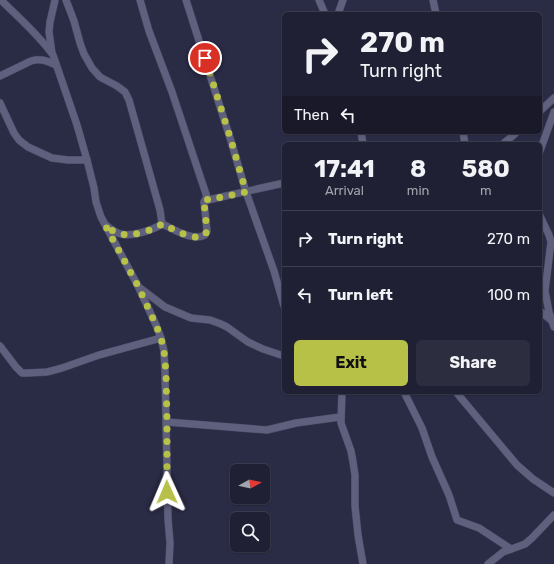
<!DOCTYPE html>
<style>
:root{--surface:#202034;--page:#2d2d40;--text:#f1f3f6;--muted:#a2a3ac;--line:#3d3e4f;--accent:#b7c147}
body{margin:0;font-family:Rubik,sans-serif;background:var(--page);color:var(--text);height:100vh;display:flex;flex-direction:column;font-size:15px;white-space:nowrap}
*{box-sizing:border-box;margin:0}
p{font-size:13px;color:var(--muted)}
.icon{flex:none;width:22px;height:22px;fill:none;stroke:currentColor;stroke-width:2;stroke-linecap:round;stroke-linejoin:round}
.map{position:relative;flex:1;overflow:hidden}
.drawer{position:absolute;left:282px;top:142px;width:260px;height:252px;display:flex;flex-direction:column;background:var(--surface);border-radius:6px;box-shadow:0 1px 3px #0004,0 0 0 1px var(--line)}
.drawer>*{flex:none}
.hud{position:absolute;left:282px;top:12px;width:260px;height:122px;border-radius:6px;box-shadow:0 1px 3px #0004,0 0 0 1px var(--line);background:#202034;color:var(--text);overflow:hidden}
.needle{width:26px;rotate:82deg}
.buttons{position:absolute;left:230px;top:464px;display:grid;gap:8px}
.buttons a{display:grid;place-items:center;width:40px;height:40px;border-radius:6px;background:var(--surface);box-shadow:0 1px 3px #0004,0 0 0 1px var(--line);font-size:20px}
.pin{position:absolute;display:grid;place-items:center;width:34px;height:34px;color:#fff;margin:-17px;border:2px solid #fff;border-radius:50%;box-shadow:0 1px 4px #0007}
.me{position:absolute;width:44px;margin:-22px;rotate:359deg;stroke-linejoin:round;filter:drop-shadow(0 0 3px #0008)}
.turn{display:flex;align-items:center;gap:14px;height:84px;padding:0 12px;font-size:18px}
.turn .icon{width:52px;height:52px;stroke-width:2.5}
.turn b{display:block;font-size:28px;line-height:34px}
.then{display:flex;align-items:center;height:38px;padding:0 12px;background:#0003;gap:8px;font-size:15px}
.eta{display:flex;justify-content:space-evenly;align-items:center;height:68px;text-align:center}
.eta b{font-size:24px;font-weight:700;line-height:28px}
.button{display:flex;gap:8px;margin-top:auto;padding:8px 12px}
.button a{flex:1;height:46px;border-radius:6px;background:var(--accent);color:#111;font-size:16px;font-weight:700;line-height:46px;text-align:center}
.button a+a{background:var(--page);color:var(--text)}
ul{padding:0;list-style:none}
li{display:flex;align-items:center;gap:12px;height:56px;padding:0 12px;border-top:1px solid var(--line)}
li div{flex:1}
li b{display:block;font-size:15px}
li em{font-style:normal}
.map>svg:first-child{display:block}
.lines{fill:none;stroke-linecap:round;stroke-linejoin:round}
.street-casing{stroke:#46465d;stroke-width:8}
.street{stroke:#5e607d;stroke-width:7}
.route{stroke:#b7c147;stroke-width:7;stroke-dasharray:0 12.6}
</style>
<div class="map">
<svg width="554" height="564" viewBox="0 0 554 564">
<rect width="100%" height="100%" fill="#2a2b45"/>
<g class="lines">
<defs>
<g id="street">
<path d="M1,0C19,18 38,34 53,55L77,125L87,160L94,188L96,202L101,217L138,286L156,325L161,338L164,351L165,372L168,519L170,543L169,564"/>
<path d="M66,0L74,21L80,43L84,54L92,68L100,77L117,86L125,92L129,100L160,210L162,224"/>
<path d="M140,0L149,31L172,92L208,200"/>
<path d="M186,0L231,141L246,192L274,271L284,306"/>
<path d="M319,0L325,14"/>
<path d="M433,0L436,14"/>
<path d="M338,14L343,0"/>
<path d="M52,53L49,32L50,22L55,0"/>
<path d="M0,76L31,61C41,58 47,61 56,65"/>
<path d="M0,103L14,133L19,140L28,147L52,158L68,160H87"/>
<path d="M540,111L554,98"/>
<path d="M361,132L363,144"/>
<path d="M463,132L465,144"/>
<path d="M503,144L517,132"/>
<path d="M540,151L554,112"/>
<path d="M540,216L549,235L551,242L545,291L549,312L554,327"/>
<path d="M162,224C174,229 193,242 205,235L207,231L204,202L206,198L208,200L284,183"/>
<path d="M107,226C111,229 116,233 121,234C132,237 153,230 162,224"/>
<path d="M140,288L165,307L191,318L210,320L221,324L227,327L248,342L263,349L284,356"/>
<path d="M540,311L552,321"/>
<path d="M0,346L16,367L22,373H28L47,372L62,368L99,355L161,338"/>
<path d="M342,392L341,423L351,451L353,462L355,475V506L358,535L363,564"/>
<path d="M404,392L422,428L432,457L449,495L457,520L479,528L511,549"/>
<path d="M456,392L517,465L533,479L554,493"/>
<path d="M167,422L267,430L296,423L340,417"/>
<path d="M488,564L503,552L525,544L532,538L554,515"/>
</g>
</defs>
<use href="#street" class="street-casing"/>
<use href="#street" class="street"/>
</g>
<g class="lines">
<path class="route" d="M167,492V422L166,372L164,351L161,338L156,325L138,286L105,225C110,229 115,233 122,234C132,237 153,230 162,224C174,229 193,242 205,235L207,231L204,202L206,198L208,200L246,192L231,140L205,58"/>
</g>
</svg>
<div class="buttons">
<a><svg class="needle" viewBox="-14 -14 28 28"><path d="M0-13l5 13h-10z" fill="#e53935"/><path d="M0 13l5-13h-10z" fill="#a2a3ac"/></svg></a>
<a><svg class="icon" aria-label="search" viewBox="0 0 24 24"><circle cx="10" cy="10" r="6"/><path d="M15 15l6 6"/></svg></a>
</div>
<div class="pin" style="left:205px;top:58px;background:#d93025"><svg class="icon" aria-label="arrive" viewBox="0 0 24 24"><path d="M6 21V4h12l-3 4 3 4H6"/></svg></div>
<svg class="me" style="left:167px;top:492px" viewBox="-20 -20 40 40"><path d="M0-17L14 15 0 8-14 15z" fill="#b7c147" stroke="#fff" stroke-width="4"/></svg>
<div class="hud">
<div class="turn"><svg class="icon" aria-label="right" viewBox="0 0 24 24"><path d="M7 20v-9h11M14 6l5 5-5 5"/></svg><div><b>270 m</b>Turn right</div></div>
<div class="then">Then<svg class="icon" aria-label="left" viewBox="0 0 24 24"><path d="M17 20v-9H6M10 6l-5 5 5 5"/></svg></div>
</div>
<section class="drawer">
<div class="eta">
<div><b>17:41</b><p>Arrival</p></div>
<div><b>8</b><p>min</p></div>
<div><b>580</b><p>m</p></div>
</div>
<ul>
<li><svg class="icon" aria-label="right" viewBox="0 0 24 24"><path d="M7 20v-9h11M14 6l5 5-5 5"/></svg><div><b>Turn right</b></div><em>270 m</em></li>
<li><svg class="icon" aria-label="left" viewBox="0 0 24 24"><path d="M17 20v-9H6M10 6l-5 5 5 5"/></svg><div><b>Turn left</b></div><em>100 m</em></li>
</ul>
<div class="button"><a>Exit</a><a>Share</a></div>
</section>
</div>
